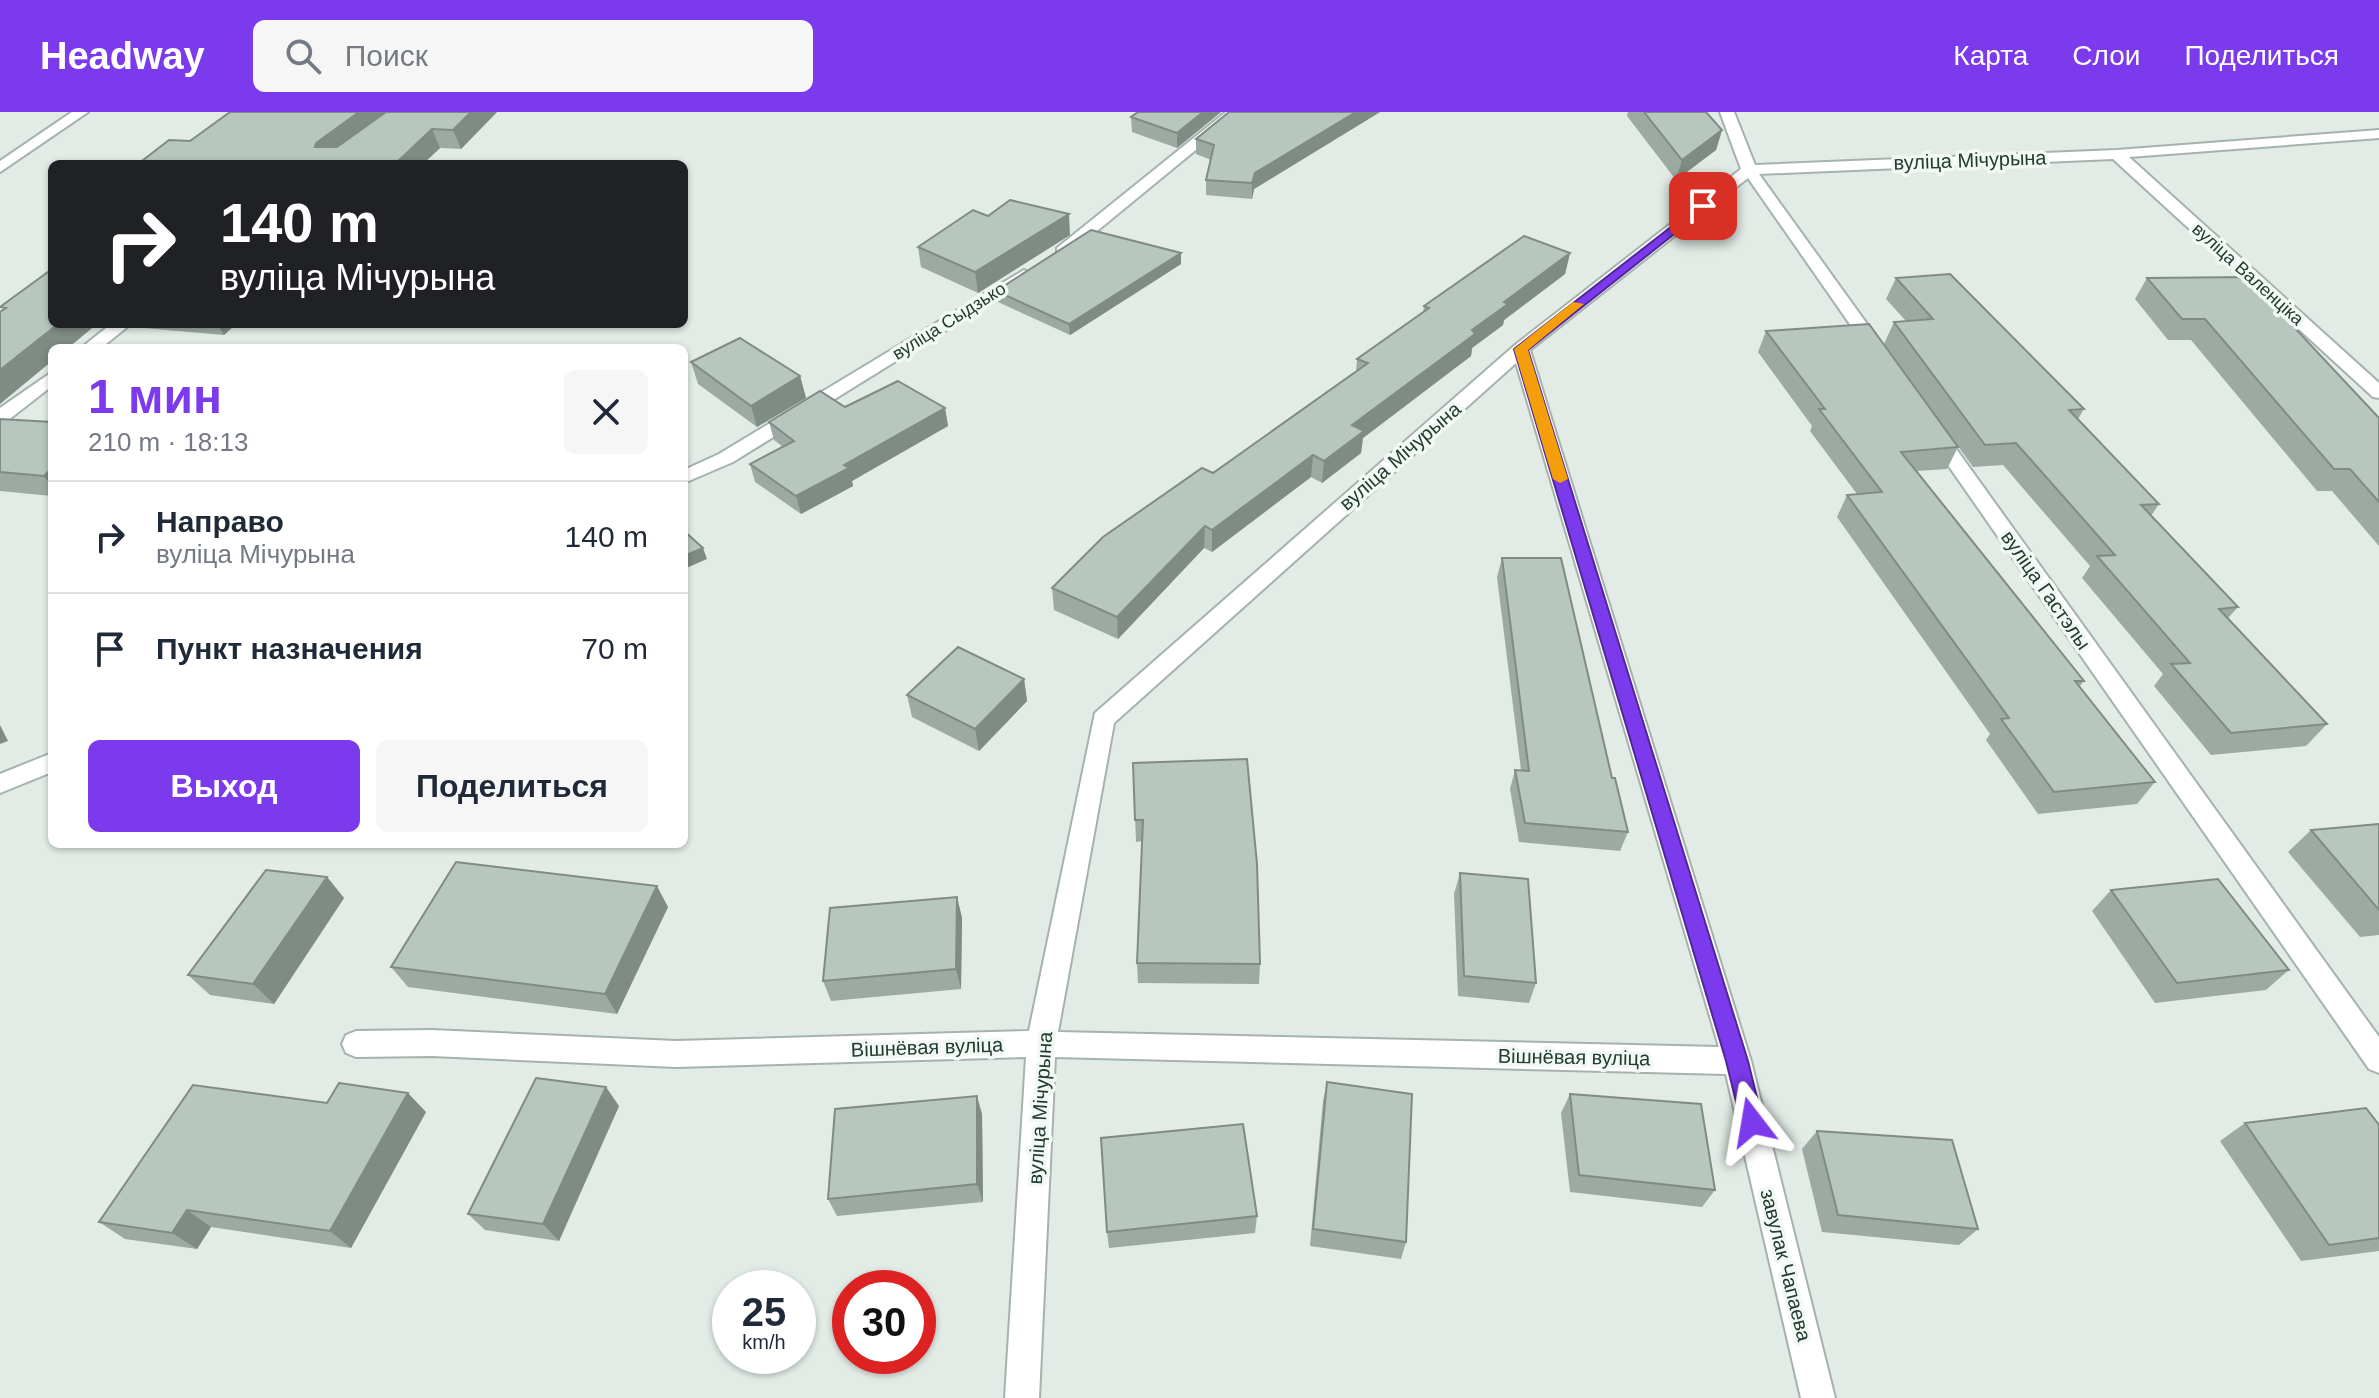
<!DOCTYPE html>
<html lang="ru">
<meta charset="utf-8">
<style>
:root{--surface:#fff;--page:#f6f6f7;--text:#1f2937;--muted:#747a83;--line:#e0e1e3;--accent:#7c3aed}
body{margin:0;font-family:Arial,sans-serif;background:var(--page);color:var(--text);height:100vh;display:flex;flex-direction:column;font-size:30px;white-space:nowrap}
*{box-sizing:border-box;margin:0}
p{font-size:26px;color:var(--muted)}
.icon{flex:none;width:44px;height:44px;fill:none;stroke:currentColor;stroke-width:2;stroke-linecap:round;stroke-linejoin:round}
.map{position:relative;flex:1;overflow:hidden}
.panel{position:absolute;left:48px;top:232px;width:640px;height:504px;display:flex;flex-direction:column;background:var(--surface);border-radius:12px;box-shadow:0 2px 6px #0004}
.panel>*{flex:none}
.top-card{position:absolute;left:48px;top:48px;width:640px;height:168px;border-radius:12px;box-shadow:0 2px 6px #0004;background:#202124;color:#fff;overflow:hidden}
.speed{position:absolute;left:712px;top:1158px;display:flex;gap:16px;font-size:40px;font-weight:700;text-align:center}
.speed>*{display:grid;place-content:center;width:104px;height:104px;border-radius:50%;background:var(--surface);box-shadow:0 2px 6px #0004;line-height:1}
.speed small{font-size:20px;font-weight:400}
.speed .limit{border:12px solid #d22;background:#fff;color:#111}
.pin{position:absolute;display:grid;place-items:center;width:68px;height:68px;color:#fff;margin:-34px;border-radius:16px;box-shadow:0 4px 12px #0006}
.me{position:absolute;width:88px;margin:-44px;rotate:346deg;stroke-linejoin:round;filter:drop-shadow(0 0 6px #0008)}
.turn{display:flex;align-items:center;gap:28px;height:168px;padding:0 40px;font-size:36px}
.turn .icon{width:104px;height:104px;stroke-width:2.5}
.turn b{display:block;font-size:56px;line-height:68px}
.round{display:grid;place-items:center;flex:none;width:84px;height:84px;border-radius:12px;background:var(--page)}
.summary{display:flex;align-items:center;justify-content:space-between;height:136px;padding:0 40px}
h1{font-size:48px;font-weight:600;line-height:60px;color:var(--accent)}
.action{display:flex;gap:16px;margin-top:auto;padding:16px 40px}
.action a{flex:1;height:92px;border-radius:12px;background:var(--accent);color:#fff;font-size:32px;font-weight:600;line-height:92px;text-align:center}
.action a+a{background:var(--page);color:var(--text)}
ul{padding:0;list-style:none}
li{display:flex;align-items:center;gap:24px;height:112px;padding:0 40px;border-top:2px solid var(--line)}
li div{flex:1}
li b{display:block;font-size:30px}
li em{font-style:normal}
header{display:flex;align-items:center;gap:48px;box-sizing:border-box;height:112px;padding:0 40px;background:var(--accent);color:#fff}
header strong{font-size:38px}
nav{display:flex;gap:44px;margin-inline-start:auto;font-size:28px}
.search{width:560px;height:72px;background:var(--page);display:flex;align-items:center;gap:20px;box-sizing:border-box;padding:0 28px;border-radius:12px;color:var(--muted);font-size:30px}
.map>svg:first-child{display:block}
.lines{fill:none;stroke-linecap:round;stroke-linejoin:round}
.minor-casing{stroke:#a5b3ac;stroke-width:4}
.minor{fill:#fff;fill-rule:evenodd}
.wall{fill:#9daaa3}
.shaded-wall{fill:#808b85}
.building{fill:#b7c6be;stroke:#808b85;stroke-width:2}
.route{fill:#7c3aed;stroke:#51269a;stroke-width:2}
.slow{fill:#f59e0b}
.labels{text-anchor:middle;stroke-width:7;stroke-linejoin:round;paint-order:stroke}
.far-street-label{font-size:18px;fill:#223c31;stroke:#f2f8f4}
.street-label{font-size:20px;fill:#223c31;stroke:#f2f8f4}
</style>
<header>
<strong>Headway</strong>
<div class="search"><svg class="icon" aria-label="search" viewBox="0 0 24 24"><circle cx="10" cy="10" r="6"/><path d="M15 15l6 6"/></svg>Поиск</div>
<nav><a>Карта</a><a>Слои</a><a>Поделиться</a></nav>
</header>
<div class="map">
<svg width="2379" height="1286" viewBox="0 0 2379 1286">
<rect width="100%" height="100%" fill="#e2ebe6"/>
<g class="lines">
<defs>
<g id="minor">
<path d="M72,0H88L0,60V49Z"/>
<path d="M1226,0H1242L1069,142H1057V136Z"/>
<path d="M1720,0H1734L1755,53L2117,38L2379,18V26L2129,45L2379,271V286L2373,285L2113,47L1759,62L1885,237L1882,241H1870L1748,66L1530,238L1751,949L1835,1286H1801L1726,962L1055,945L1039,1286H1005L1026,945L676,955L432,944L356,945L346,941L342,932L346,923L356,919L432,918L676,929L1029,919L1095,601L1515,233L1741,57ZM1516,251L1719,935L1058,920L1114,611Z"/>
<path d="M1024,158L1032,163L1030,166L733,350L684,371V358L719,342Z"/>
<path d="M111,212H131L101,236H81Z"/>
<path d="M52,260V274L7,309L0,311V296Z"/>
<path d="M1934,314L1941,316L2379,925V961L2369,957L1925,320Z"/>
<path d="M52,641V660L0,681V662Z"/>
</g>
</defs>
<use href="#minor" class="minor-casing"/>
<use href="#minor" class="minor"/>
</g>
<g class="wall">
<path d="M230,0H497L461,37L440,36L423,52H138L190,29Z"/>
<path d="M1138,0H1221L1177,36L1132,20L1131,5Z"/>
<path d="M1229,0H1380L1254,77L1252,87L1206,83V68L1211,48L1196,42V27Z"/>
<path d="M1628,0H1706L1722,18L1716,38L1676,68L1627,4Z"/>
<path d="M988,104L1070,123L978,181L921,155L918,135Z"/>
<path d="M1181,141V152L1070,223L998,190L996,179Z"/>
<path d="M1570,141L1565,162L1504,208L1503,213L1472,236L1471,244L1363,326L1361,341L1322,371L1311,365L1212,440L1204,436L1118,527L1054,498L1052,476L1356,260L1357,247L1423,201L1424,194Z"/>
<path d="M1896,166L2084,297L2078,307L2159,392L2151,404L2238,495L2228,506L2327,612L2306,634L2211,643L2154,574L2163,562L2082,466L2090,454L2003,353L1973,355L1884,232L1894,210L1906,209L1886,187Z"/>
<path d="M2147,166L2379,306V434L2332,379H2317L2191,228H2168L2135,187Z"/>
<path d="M130,212H236L224,223L132,215Z"/>
<path d="M1766,219L1958,335L1947,357L1917,359L2084,569L2079,575L2155,670L2137,692L2038,702L1986,628L1990,622L1837,405L1847,383L1857,382L1810,319L1812,314L1758,240Z"/>
<path d="M691,250L800,264L806,286L757,315L698,272Z"/>
<path d="M945,296L948,314L852,369L853,374L801,402L755,370L750,352L783,335L774,328L769,310Z"/>
<path d="M0,307L52,310V384L0,379Z"/>
<path d="M1502,446L1612,666L1628,720L1620,739L1519,730L1510,677L1515,658H1521L1497,465Z"/>
<path d="M1024,567L1027,589L979,639L912,605L907,583Z"/>
<path d="M1133,651L1260,852L1259,872L1138,871L1137,851L1142,729L1136,730Z"/>
<path d="M2379,712V823L2360,825L2288,740L2311,718Z"/>
<path d="M1460,761L1536,871L1529,891L1458,884L1454,782Z"/>
<path d="M327,765L344,786L274,892L210,883L188,863Z"/>
<path d="M2111,778L2289,858L2266,878L2155,891L2092,799Z"/>
<path d="M957,785L962,806L961,877L831,889L823,869Z"/>
<path d="M668,795L617,902L408,875L391,855Z"/>
<path d="M1327,970L1406,1130L1401,1147L1310,1134L1323,989Z"/>
<path d="M1570,982L1715,1078L1702,1095L1570,1080L1561,1001Z"/>
<path d="M327,991L426,1000L351,1136L211,1115L197,1137L125,1127L99,1110Z"/>
<path d="M619,994L559,1129L485,1118L468,1102Z"/>
<path d="M982,1002L983,1090L837,1104L828,1087Z"/>
<path d="M2245,1011L2379,1013V1139L2301,1149L2220,1029Z"/>
<path d="M1817,1019L1978,1117L1959,1133L1822,1120L1802,1037Z"/>
<path d="M1257,1104L1255,1121L1109,1136L1107,1120Z"/>
</g>
<g class="shaded-wall">
<path d="M359,0H394L325,50L315,35L316,31Z"/>
<path d="M471,0H497L461,37L453,18Z"/>
<path d="M1203,0H1221L1177,36V21Z"/>
<path d="M1356,0H1380L1254,77L1252,87V71L1255,61Z"/>
<path d="M432,17L440,36L423,52H395Z"/>
<path d="M1722,18L1716,38L1676,68L1682,48Z"/>
<path d="M1069,102L1070,123L978,181L975,160Z"/>
<path d="M1181,141V152L1070,223L1069,212Z"/>
<path d="M1570,141L1565,162L1504,208L1503,213L1472,236L1471,244L1363,326L1361,341L1322,371L1324,349L1352,313L1472,218L1504,190Z"/>
<path d="M58,212H97L68,236H52V249L0,292V258Z"/>
<path d="M217,212H236L224,223Z"/>
<path d="M800,264L806,286L757,315L751,294Z"/>
<path d="M945,296L948,314L852,369L853,374L801,402L796,384L844,353Z"/>
<path d="M1313,343L1311,365L1212,440V418Z"/>
<path d="M52,356V375L44,364Z"/>
<path d="M1205,414L1204,436L1118,527L1117,505Z"/>
<path d="M703,436L707,447L684,457V444Z"/>
<path d="M1024,567L1027,589L979,639L975,617Z"/>
<path d="M0,613L8,629L0,632Z"/>
<path d="M327,765L344,786L274,892L253,872Z"/>
<path d="M657,774L668,795L617,902L605,882Z"/>
<path d="M957,785L962,806L961,877L956,857Z"/>
<path d="M606,975L619,994L559,1129L543,1112Z"/>
<path d="M408,981L426,1000L351,1136L330,1119Z"/>
<path d="M977,984L982,1002L983,1090L977,1072Z"/>
<path d="M187,1098L211,1115L197,1137L172,1121Z"/>
</g>
<g class="building">
<path d="M230,0H359L316,31L315,35H337L386,0H471L453,18L432,17L395,52H138L169,28L190,29Z"/>
<path d="M1138,0H1203L1177,21L1131,5Z"/>
<path d="M1229,0H1356L1255,61L1252,71L1206,68L1214,33L1196,27Z"/>
<path d="M1644,0H1706L1722,18L1682,48Z"/>
<path d="M1010,88L1069,102L975,160L918,135L973,98L988,104Z"/>
<path d="M1091,118L1181,141L1069,212L996,179Z"/>
<path d="M1524,124L1570,141L1504,190L1508,192L1472,218L1475,222L1352,313L1364,319L1324,349L1313,343L1212,418L1205,414L1117,505L1052,476L1103,425L1202,356L1213,361L1368,251L1357,247L1429,196L1424,194Z"/>
<path d="M52,157V212H58L0,258V200L6,196L0,195Z"/>
<path d="M1950,162L2084,297L2069,298L2159,392L2141,393L2238,495L2219,497L2327,612L2231,621L2171,552L2190,551L2097,444L2115,443L2016,331L1985,333L1894,210L1933,207L1896,166Z"/>
<path d="M2247,165L2379,306V390L2350,357H2334L2205,207H2182L2147,166Z"/>
<path d="M1869,212L1958,335L1901,340L2084,569H2075L2155,670L2054,680L2001,607L2009,606L1847,383L1882,380L1819,297H1825L1766,219Z"/>
<path d="M740,226L800,264L751,294L691,250Z"/>
<path d="M898,269L945,296L844,353L849,356L796,384L750,352L794,329L769,310L820,279L845,295Z"/>
<path d="M0,307L52,310V356L44,364L0,360Z"/>
<path d="M684,419L703,436L684,444Z"/>
<path d="M1502,446H1561L1612,666H1615L1628,720L1525,711L1515,658L1529,659Z"/>
<path d="M958,535L1024,567L975,617L907,583Z"/>
<path d="M1247,647L1257,752L1260,852L1137,851L1143,708H1135L1133,651Z"/>
<path d="M2379,712V798L2311,718Z"/>
<path d="M456,750L657,774L605,882L391,855Z"/>
<path d="M266,758L327,765L253,872L188,863Z"/>
<path d="M1460,761L1528,767L1536,871L1464,864Z"/>
<path d="M2218,767L2289,858L2177,871L2111,778Z"/>
<path d="M957,785L956,857L823,869L830,796Z"/>
<path d="M536,966L606,975L543,1112L468,1102Z"/>
<path d="M1327,970L1412,982L1406,1130L1313,1117Z"/>
<path d="M339,971L408,981L330,1119L187,1098L172,1121L99,1110L193,973L327,991Z"/>
<path d="M1570,982L1701,992L1715,1078L1579,1063Z"/>
<path d="M977,984V1072L828,1087L835,997Z"/>
<path d="M2366,996L2379,1013V1126L2329,1133L2245,1011Z"/>
<path d="M1243,1012L1257,1104L1107,1120L1101,1026Z"/>
<path d="M1817,1019L1952,1028L1978,1117L1838,1103Z"/>
</g>
<path class="route" d="M1703,90L1709,94L1707,96L1528,238L1748,949L1763,1010L1760,1017L1752,1021L1744,1017L1741,1010L1726,949L1514,237Z"/>
<path class="slow" d="M1573,190L1584,192L1528,238L1568,367L1560,371L1553,367L1514,237Z"/>
<g class="labels">
<g class="far-street-label">
<text transform="translate(2248 162) rotate(42)" y="6">вуліца Валенціка</text>
<text transform="translate(949 209) rotate(-32)" y="6">вуліца Сыдзько</text>
</g>
<g class="street-label">
<text transform="translate(1970 48) rotate(-2)" y="7">вуліца Мічурына</text>
<text transform="translate(1400 344) rotate(-41)" y="7">вуліца Мічурына</text>
<text transform="translate(2046 478) rotate(55)" y="7">вуліца Гастэлы</text>
<text transform="translate(927 935) rotate(-2)" y="7">Вішнёвая вуліца</text>
<text transform="translate(1574 945) rotate(1)" y="7">Вішнёвая вуліца</text>
<text transform="translate(1040 996) rotate(-86)" y="7">вуліца Мічурына</text>
<text transform="translate(1786 1153) rotate(76)" y="7">завулак Чапаева</text>
</g>
</g>
</svg>
<div class="speed"><div>25<small>km/h</small></div><div class="limit">30</div></div>
<div class="pin" style="left:1703px;top:94px;background:#d93025"><svg class="icon" aria-label="arrive" viewBox="0 0 24 24"><path d="M6 21V4h12l-3 4 3 4H6"/></svg></div>
<svg class="me" style="left:1752px;top:1010px" viewBox="-20 -20 40 40"><path d="M0-17L14 15 0 8-14 15z" fill="#7c3aed" stroke="#fff" stroke-width="4"/></svg>
<div class="top-card">
<div class="turn"><svg class="icon" aria-label="right" viewBox="0 0 24 24"><path d="M7 20v-9h11M14 6l5 5-5 5"/></svg><div><b>140 m</b>вуліца Мічурына</div></div>
</div>
<section class="panel">
<div class="summary"><div><h1>1 мин</h1><p>210 m · 18:13</p></div><a class="round"><svg class="icon" aria-label="close" viewBox="0 0 24 24"><path d="M6 6l12 12M18 6L6 18"/></svg></a></div>
<ul>
<li><svg class="icon" aria-label="right" viewBox="0 0 24 24"><path d="M7 20v-9h11M14 6l5 5-5 5"/></svg><div><b>Направо</b><p>вуліца Мічурына</p></div><em>140 m</em></li>
<li><svg class="icon" aria-label="arrive" viewBox="0 0 24 24"><path d="M6 21V4h12l-3 4 3 4H6"/></svg><div><b>Пункт назначения</b></div><em>70 m</em></li>
</ul>
<div class="action"><a>Выход</a><a>Поделиться</a></div>
</section>
</div>
